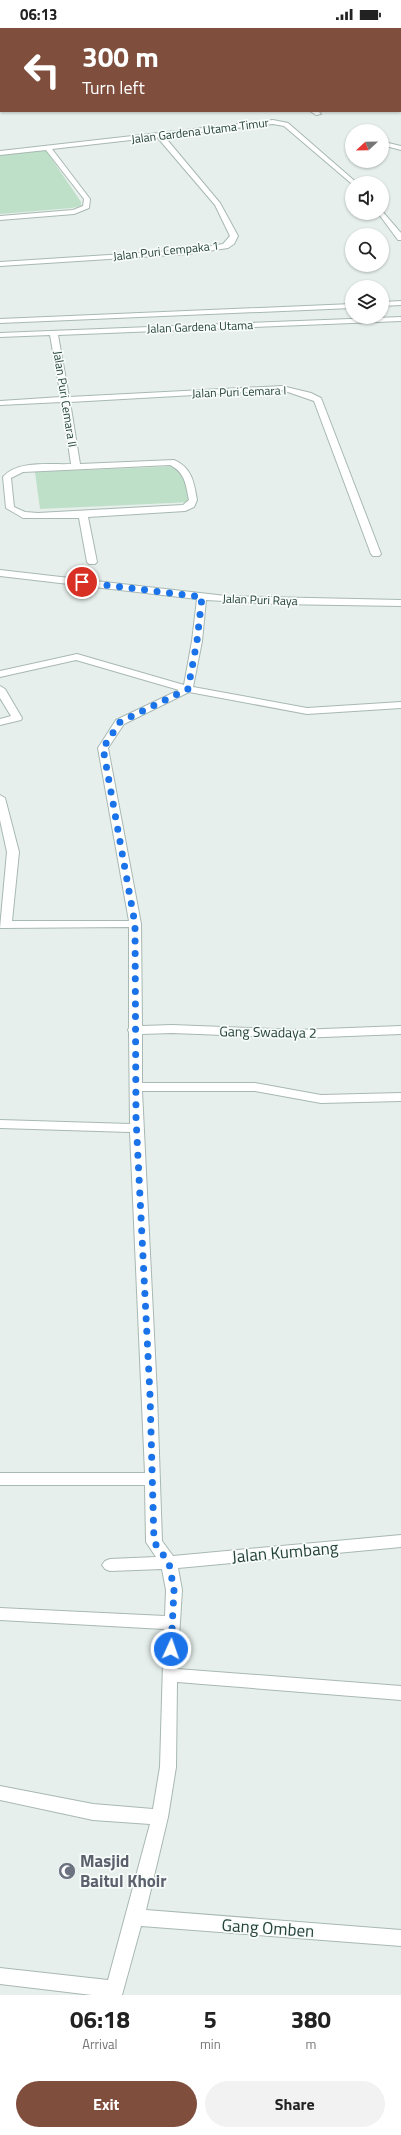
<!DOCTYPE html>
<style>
:root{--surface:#fff;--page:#f2f2f2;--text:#222;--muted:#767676;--accent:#804e3d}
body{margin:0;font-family:"Titillium Web",sans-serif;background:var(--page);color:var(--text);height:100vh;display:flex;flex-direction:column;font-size:15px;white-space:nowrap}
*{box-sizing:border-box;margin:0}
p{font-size:13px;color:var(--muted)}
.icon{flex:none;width:22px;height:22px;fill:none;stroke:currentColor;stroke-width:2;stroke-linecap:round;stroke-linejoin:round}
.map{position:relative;height:1967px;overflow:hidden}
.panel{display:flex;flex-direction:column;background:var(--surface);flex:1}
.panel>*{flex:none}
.banner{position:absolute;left:0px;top:0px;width:401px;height:84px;box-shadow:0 1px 3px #0004;background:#804e3d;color:#fff;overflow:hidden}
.needle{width:26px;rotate:248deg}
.controls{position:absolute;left:345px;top:96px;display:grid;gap:8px}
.controls a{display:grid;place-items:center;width:44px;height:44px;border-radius:50%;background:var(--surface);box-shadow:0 1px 3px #0004;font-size:20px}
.pin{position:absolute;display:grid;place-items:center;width:34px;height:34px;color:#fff;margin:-17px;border:2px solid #fff;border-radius:50%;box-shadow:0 1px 4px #0007}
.me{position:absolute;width:44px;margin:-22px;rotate:3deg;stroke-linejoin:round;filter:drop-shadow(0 0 3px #0008)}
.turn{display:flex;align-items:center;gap:14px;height:84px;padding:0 16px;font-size:18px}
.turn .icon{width:52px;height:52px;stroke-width:2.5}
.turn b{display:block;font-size:28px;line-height:34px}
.eta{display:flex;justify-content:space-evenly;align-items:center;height:68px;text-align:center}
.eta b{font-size:24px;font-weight:700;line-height:28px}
.button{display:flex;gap:8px;margin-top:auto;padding:8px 16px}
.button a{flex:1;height:46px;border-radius:24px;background:var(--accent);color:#fff;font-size:16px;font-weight:700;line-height:46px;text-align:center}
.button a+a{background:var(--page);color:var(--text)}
.status{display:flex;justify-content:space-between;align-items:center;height:28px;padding:0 20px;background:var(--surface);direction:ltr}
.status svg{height:11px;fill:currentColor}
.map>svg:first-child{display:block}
.green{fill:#bfe0c8}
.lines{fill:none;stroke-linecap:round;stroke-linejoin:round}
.minor-casing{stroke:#a8b8b2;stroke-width:2}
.minor{fill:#fff;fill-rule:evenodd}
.route{stroke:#1a73e8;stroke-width:7;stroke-dasharray:0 12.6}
.labels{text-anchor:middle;stroke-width:3.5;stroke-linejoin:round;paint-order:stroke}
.far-street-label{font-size:12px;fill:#24423a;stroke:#f7fbf9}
.street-label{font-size:14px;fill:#24423a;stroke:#f7fbf9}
.near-street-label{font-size:17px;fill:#24423a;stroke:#f7fbf9}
.near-worship-label{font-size:17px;font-weight:bold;fill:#5b616d;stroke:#f7fbf9;text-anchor:start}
</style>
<div class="status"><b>06:13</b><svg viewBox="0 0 49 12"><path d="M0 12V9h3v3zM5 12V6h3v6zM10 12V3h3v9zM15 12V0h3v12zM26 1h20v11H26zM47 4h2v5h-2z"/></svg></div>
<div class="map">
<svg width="401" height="1967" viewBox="0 0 401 1967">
<rect width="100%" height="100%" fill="#e6efeb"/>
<g class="green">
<path d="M45,121L81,174V178L72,180L0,186V126Z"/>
<path d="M182,438L192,474L40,481L35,444Z"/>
</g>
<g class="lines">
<defs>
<g id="minor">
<path d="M66,0H72L73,1H67Z"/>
<path d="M156,0H162L163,1H157Z"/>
<path d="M300,0H306L307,1H301Z"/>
<rect x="0" y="23" width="1" height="4"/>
<rect x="400" y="57" width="1" height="4"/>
<path d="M310,83H318L321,86L316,87Z"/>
<path d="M273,92L288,95L357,155L352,156L284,98L273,96L164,108L220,175L238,208L234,216L228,220L187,226L0,238V234L187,222L223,216L230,208L215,177L157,109L52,121L90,171L89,180L74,186L0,192V188L73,182L83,178L84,171L46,122L0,127V123Z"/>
<path d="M384,114L401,118V122L382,117Z"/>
<path d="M382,183L401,205V212H398L378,185H382Z"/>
<path d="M401,273V277L382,278V274Z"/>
<path d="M352,276V280L0,295V291Z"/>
<path d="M401,289V293L58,307L69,369L282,358L311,365L321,370L381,526L379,528H373L371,526L314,373L282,362L70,374L80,436L174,432C192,440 194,454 197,472L194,479L185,483L88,489L97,534L95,536H89L87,534L79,490H23L6,480L3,449C17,432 51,437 71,436L62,374L0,377V373L61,369L50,307L0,309V305ZM170,437C185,444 186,457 189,472L183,477L38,485L25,484L14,479L11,450L23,444Z"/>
<path d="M0,542L226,568L401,572V578L276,576L206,572L202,613L193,659L307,680L401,674V680L307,686L189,664L124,696L108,720L141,896L142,998L172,997L298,1002L401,998V1006L298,1010L172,1005L142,1006V1055H255L321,1067L401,1065V1073L321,1075L255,1063H142L157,1367L162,1513L173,1528L401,1507V1519L178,1540L182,1562L177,1641L401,1658V1672L177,1654L176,1739L168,1789L146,1882L401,1902V1918L141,1898L122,1967H92L0,1956V1940L108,1952L150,1796L93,1792L0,1772V1758L93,1776L153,1781L160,1739L164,1601L0,1592V1580L165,1588L166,1562L162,1541L110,1543L105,1541L102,1537L105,1533L110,1531L156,1529L146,1514L145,1457H0V1445H145L130,1104L0,1100V1092L130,1096L129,1004L128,1002L129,1000V899L0,900L7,824L0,792V767L5,770L19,824L12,893H129L98,720L116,692L179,662L76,632L0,649V643L77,626L184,657L192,613L197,571L0,548Z"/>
<path d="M0,658L5,661L22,690L21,692L0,697V691L11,688L0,670Z"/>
</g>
</defs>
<use href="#minor" class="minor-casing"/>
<use href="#minor" class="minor"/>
</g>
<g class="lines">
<path class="route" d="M82,554L202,569L197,613L188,661L120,694L103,720L135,896L136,1090L150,1367L154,1514L169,1535L174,1562L171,1621"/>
</g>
<defs>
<symbol id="mosque-disc" viewBox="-11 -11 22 22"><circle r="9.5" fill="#6b7280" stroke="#f7fbf9"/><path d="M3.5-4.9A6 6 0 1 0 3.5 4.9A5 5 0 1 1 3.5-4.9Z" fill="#fff"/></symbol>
</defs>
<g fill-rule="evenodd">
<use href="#mosque-disc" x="57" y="1833" width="20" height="20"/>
</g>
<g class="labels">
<g class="far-street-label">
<text transform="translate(200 103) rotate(-7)" y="4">Jalan Gardena Utama Timur</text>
<text transform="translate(166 223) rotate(-6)" y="4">Jalan Puri Cempaka 1</text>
<text transform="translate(200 299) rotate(-2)" y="4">Jalan Gardena Utama</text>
<text transform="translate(239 364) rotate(-2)" y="4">Jalan Puri Cemara I</text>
<text transform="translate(65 371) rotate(81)" y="4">Jalan Puri Cemara II</text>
<text transform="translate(260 572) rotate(2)" y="4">Jalan Puri Raya</text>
</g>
<g class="street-label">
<text transform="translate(268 1004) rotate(1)" y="5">Gang Swadaya 2</text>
</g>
<g class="near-street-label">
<text transform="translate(285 1524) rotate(-5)" y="6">Jalan Kumbang</text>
<text transform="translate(268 1900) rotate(4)" y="6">Gang Omben</text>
</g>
<g class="near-worship-label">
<text x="80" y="1839">Masjid<tspan x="80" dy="20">Baitul Khoir</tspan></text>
</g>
</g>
</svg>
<div class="controls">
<a><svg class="needle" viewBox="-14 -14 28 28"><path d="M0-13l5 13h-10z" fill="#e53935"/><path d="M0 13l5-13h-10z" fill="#767676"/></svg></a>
<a><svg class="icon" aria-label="sound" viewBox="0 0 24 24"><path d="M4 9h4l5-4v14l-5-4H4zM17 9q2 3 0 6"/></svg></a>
<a><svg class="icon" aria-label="search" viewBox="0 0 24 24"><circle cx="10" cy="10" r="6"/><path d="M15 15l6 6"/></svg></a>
<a><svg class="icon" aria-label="layers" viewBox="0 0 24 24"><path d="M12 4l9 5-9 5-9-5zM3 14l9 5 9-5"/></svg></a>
</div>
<div class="pin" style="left:82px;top:554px;background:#d93025"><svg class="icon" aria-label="arrive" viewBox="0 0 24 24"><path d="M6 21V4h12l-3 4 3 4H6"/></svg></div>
<svg class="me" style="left:171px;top:1621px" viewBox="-20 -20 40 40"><circle r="17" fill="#1a73e8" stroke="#fff" stroke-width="3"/><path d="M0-11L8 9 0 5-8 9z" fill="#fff"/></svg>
<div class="banner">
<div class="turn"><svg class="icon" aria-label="left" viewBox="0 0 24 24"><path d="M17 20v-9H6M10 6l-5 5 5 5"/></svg><div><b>300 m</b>Turn left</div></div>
</div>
</div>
<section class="panel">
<div class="eta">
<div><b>06:18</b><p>Arrival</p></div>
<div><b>5</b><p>min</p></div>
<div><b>380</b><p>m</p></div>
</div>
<div class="button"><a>Exit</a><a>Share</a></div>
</section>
